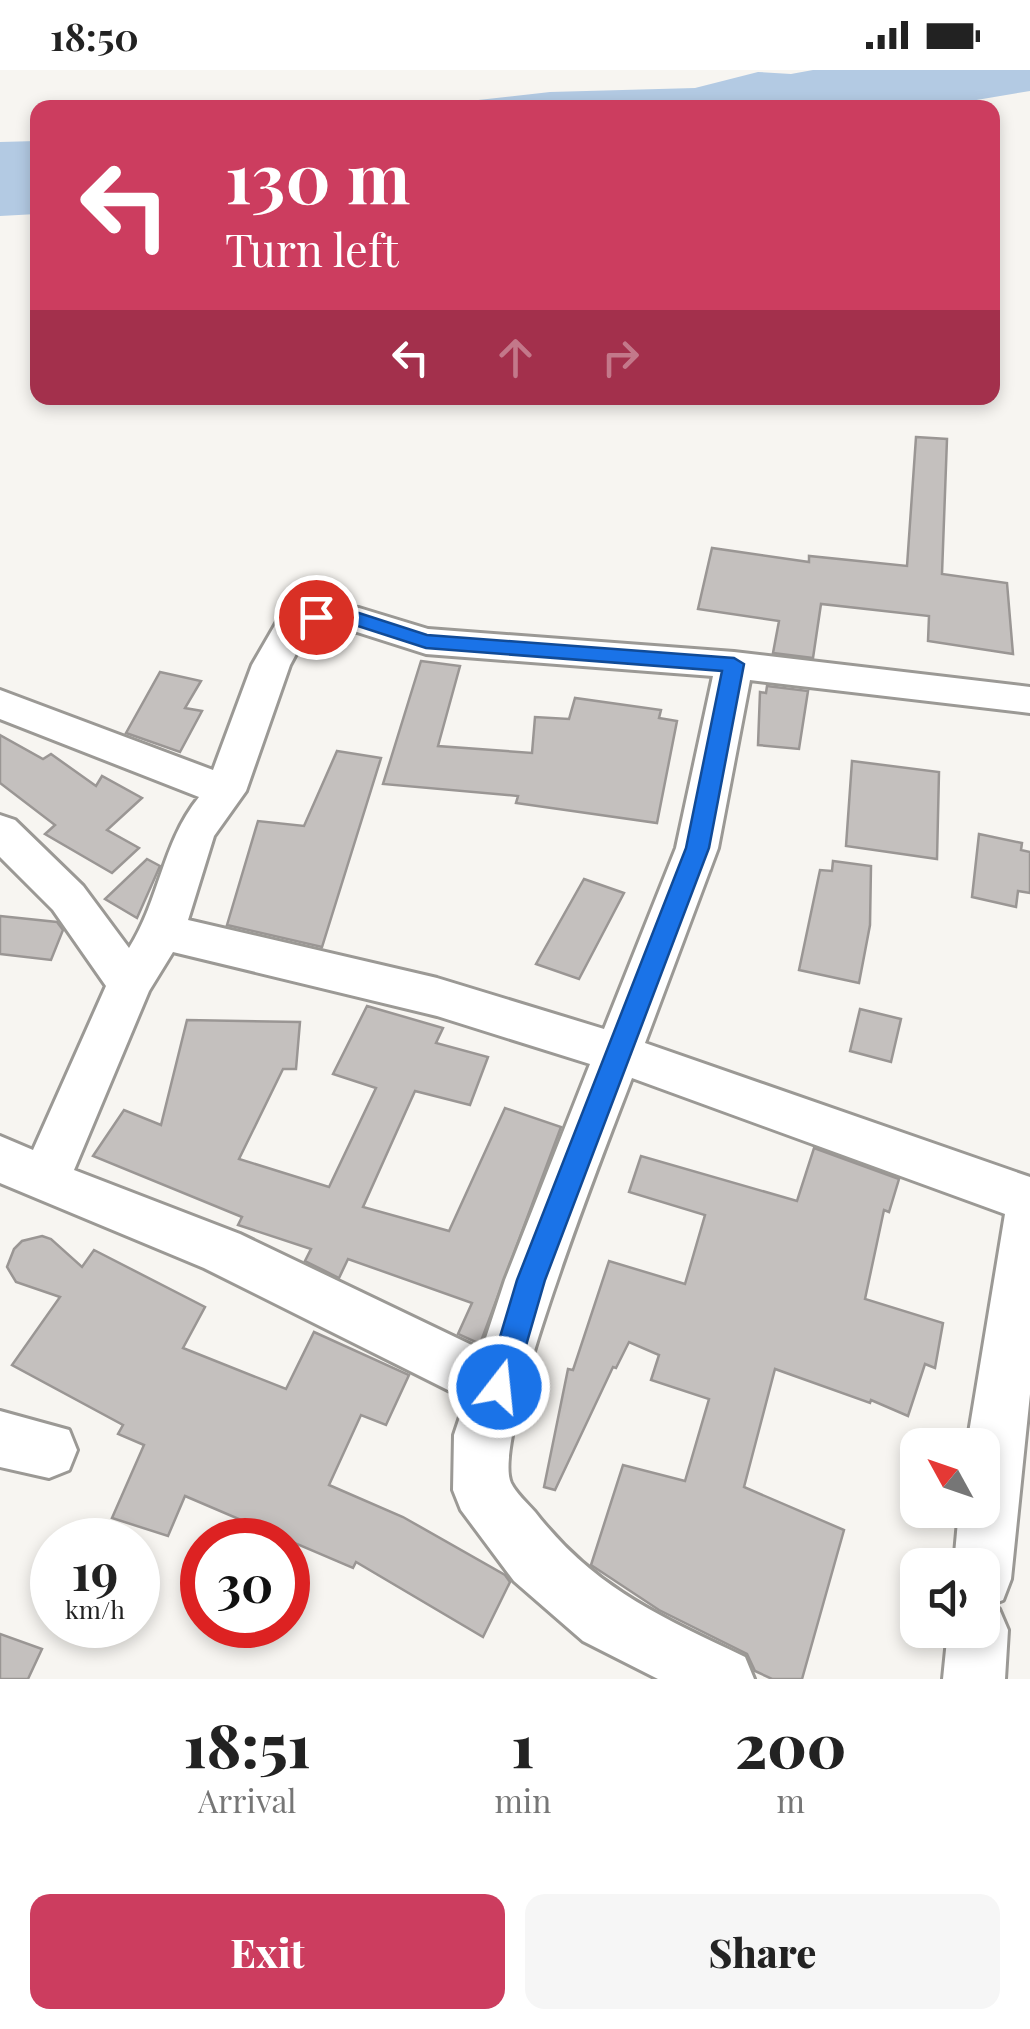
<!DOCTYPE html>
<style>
:root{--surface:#fff;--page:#f6f6f6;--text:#222;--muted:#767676;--accent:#cc3d5f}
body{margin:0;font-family:"Playfair Display",serif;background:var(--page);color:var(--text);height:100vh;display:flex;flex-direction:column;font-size:38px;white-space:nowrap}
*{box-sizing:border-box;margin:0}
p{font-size:32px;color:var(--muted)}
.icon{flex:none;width:55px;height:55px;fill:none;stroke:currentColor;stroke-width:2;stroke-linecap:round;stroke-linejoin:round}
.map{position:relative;height:1609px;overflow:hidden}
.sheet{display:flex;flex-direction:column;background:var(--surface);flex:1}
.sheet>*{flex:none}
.banner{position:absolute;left:30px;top:30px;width:970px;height:305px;border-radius:20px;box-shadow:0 5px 15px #0003;background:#cc3d5f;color:#fff;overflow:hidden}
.needle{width:65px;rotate:310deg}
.fabs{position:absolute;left:900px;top:1358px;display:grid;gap:20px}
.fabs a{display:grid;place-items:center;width:100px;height:100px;border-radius:20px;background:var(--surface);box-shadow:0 5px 15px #0003;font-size:50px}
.speed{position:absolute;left:30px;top:1448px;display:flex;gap:20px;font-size:50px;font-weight:700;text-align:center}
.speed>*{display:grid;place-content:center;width:130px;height:130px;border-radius:50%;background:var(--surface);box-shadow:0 5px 15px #0003;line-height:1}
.speed small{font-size:25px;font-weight:400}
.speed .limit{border:15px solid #d22;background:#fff;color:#111}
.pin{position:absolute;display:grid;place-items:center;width:85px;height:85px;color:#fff;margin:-42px;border:5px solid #fff;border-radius:50%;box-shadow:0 2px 10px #0007}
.me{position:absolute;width:110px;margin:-55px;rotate:16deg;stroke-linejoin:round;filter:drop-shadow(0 0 8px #0008)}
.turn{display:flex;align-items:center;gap:35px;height:210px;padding:0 30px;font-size:45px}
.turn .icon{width:130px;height:130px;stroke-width:2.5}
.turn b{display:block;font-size:70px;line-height:85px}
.lanes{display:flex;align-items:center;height:95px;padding:0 30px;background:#0003;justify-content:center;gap:50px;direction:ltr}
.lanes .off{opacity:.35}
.eta{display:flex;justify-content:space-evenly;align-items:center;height:170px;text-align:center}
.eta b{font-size:60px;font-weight:800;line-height:70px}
.cta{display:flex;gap:20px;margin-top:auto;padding:20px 30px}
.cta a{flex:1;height:115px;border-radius:20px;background:var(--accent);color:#fff;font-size:40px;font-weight:800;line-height:115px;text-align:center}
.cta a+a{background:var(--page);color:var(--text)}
.status{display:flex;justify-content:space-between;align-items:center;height:70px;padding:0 50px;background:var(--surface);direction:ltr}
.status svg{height:28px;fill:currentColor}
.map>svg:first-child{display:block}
.water{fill:#b3cae3}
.building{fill:#c4c0be;stroke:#9a9694;stroke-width:2.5}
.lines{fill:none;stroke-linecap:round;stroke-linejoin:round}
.street-casing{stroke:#9b9995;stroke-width:6}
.street{fill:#fff;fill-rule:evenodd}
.route{fill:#1a73e8;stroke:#114b97;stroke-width:2.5}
</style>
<div class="status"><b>18:50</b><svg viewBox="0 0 49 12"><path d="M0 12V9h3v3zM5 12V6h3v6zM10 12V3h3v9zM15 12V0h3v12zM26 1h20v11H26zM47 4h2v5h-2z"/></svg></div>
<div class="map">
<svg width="1030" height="1609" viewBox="0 0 1030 1609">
<rect width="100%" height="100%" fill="#f7f5f1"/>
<g class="water">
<path d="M813,0H1030V21L929,38L415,37L550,22L695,18L758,2L791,4Z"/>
<path d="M37,71V144L0,146V72Z"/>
</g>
<g class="building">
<path d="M916,367L947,369L942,504L1007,513L1013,584L928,571L929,546L821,534L813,588L773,583L779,551L698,539L712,478L809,492V486L907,496Z"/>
<path d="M421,591L460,596L438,676L532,683L535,647L569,649L575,628L661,640L659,648L677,651L657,753L516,733L518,726L383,714Z"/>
<path d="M160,602L201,611L185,638L202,641L180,682L126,663Z"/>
<path d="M767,616L808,621L799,679L758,675L760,622L766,623Z"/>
<path d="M0,665L43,689L51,684L96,716L102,706L142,728L107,760L139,778L112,803L45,764L55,755L0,713Z"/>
<path d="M337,681L381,688L322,877L227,855L258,751L304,756Z"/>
<path d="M852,691L939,702L937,789L846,776Z"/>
<path d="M979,764L1022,773L1021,780L1030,782V823L1018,821L1016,837L972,827Z"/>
<path d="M147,789L160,796L137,848L105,829Z"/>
<path d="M833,791L871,796L870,855L859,913L799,900L820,800L832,801Z"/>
<path d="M584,809L624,823L579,909L536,894Z"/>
<path d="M0,846L57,852L63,860L51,890L0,884Z"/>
<path d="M367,936L443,958L436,973L488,987L470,1035L415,1021L363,1137L449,1161L505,1038L561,1057L480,1274L458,1264L472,1233L348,1189L339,1208L305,1191L311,1179L238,1155L242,1147L93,1086L124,1040L161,1055L187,950L300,952L296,999H283L239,1089L329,1117L376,1018L333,1004Z"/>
<path d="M860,939L901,949L891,992L850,981Z"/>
<path d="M814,1078L899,1109L889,1142L884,1140L865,1229L943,1253L935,1298L925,1294L908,1346L871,1330L870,1333L775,1299L744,1417L844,1460L802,1609H772L755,1601L747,1584L659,1540L591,1495L623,1395L685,1411L709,1329L651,1310L659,1285L629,1272L616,1298L613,1297L555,1420L544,1417L568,1299L573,1300L609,1191L685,1214L705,1145L629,1122L641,1086L797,1131Z"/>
<path d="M42,1166L51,1169L82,1197L94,1180L205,1237L183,1278L286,1319L314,1262L409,1305L386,1355L361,1345L329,1415L403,1447L505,1505L510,1512L483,1567L356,1492L353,1498L185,1426L168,1466L112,1448L144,1375L118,1364L123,1355L12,1295L60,1227L16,1212L7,1197L14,1179L22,1171Z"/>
<path d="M0,1564L42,1579L28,1609H0Z"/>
</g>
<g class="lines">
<defs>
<g id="street">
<path d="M316,535L359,538L428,559L734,582L1030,617V643L750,610L718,778L645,973L1030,1107V1324L1011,1509L1003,1530L990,1535L999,1539L1008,1560L1005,1609H943L948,1560H982V1495H954L959,1440H982V1375H967L1005,1144L632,1008C609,1069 490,1368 511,1413C516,1423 527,1433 535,1442C595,1519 660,1546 745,1587L754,1609H658L583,1571L514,1511L461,1440L453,1420L454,1365L466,1329L204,1198L0,1113V1066L33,1080L106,916L53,840L0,787V745L15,750L83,816L129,878C160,829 162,773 199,727L0,649V620L213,700L252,595L278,550ZM321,560L357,562L426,584L713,606L676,778L604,959L437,908L188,850L214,766L246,721L290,595L305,567ZM173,882L437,946L590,994L505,1210L482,1280L240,1164L74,1100L149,921Z"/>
<path d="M0,1341L69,1360L77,1380L69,1400L49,1408L0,1397Z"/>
</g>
</defs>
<use href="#street" class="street-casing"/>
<use href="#street" class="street"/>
</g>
<path class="route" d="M316,541L359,543L427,565L734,588L744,594L709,778L545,1210L514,1317L510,1327L499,1332L489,1327L485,1317L517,1210L686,778L722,601L426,578L358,556L309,552L306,547Z"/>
</svg>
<div class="fabs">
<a><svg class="needle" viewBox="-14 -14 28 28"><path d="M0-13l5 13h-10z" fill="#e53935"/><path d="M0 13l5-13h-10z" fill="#767676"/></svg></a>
<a><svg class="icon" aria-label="sound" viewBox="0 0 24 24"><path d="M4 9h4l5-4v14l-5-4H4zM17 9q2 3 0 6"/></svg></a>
</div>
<div class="speed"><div>19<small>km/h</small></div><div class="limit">30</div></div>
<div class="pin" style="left:316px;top:547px;background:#d93025"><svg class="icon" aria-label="arrive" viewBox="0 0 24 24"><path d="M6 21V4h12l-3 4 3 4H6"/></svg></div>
<svg class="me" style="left:499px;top:1317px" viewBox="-20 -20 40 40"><circle r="17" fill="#1a73e8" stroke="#fff" stroke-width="3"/><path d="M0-11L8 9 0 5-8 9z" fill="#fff"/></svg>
<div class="banner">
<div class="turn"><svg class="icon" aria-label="left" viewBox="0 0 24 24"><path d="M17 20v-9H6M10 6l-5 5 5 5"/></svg><div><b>130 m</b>Turn left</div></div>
<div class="lanes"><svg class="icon" aria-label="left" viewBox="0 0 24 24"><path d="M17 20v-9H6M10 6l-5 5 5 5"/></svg><svg class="icon off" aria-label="ahead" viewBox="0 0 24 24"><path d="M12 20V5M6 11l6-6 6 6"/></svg><svg class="icon off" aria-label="right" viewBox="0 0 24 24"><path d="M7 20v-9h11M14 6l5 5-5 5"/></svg></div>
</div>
</div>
<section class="sheet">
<div class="eta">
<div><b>18:51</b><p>Arrival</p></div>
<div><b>1</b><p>min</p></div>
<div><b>200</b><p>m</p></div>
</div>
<div class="cta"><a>Exit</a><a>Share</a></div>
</section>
